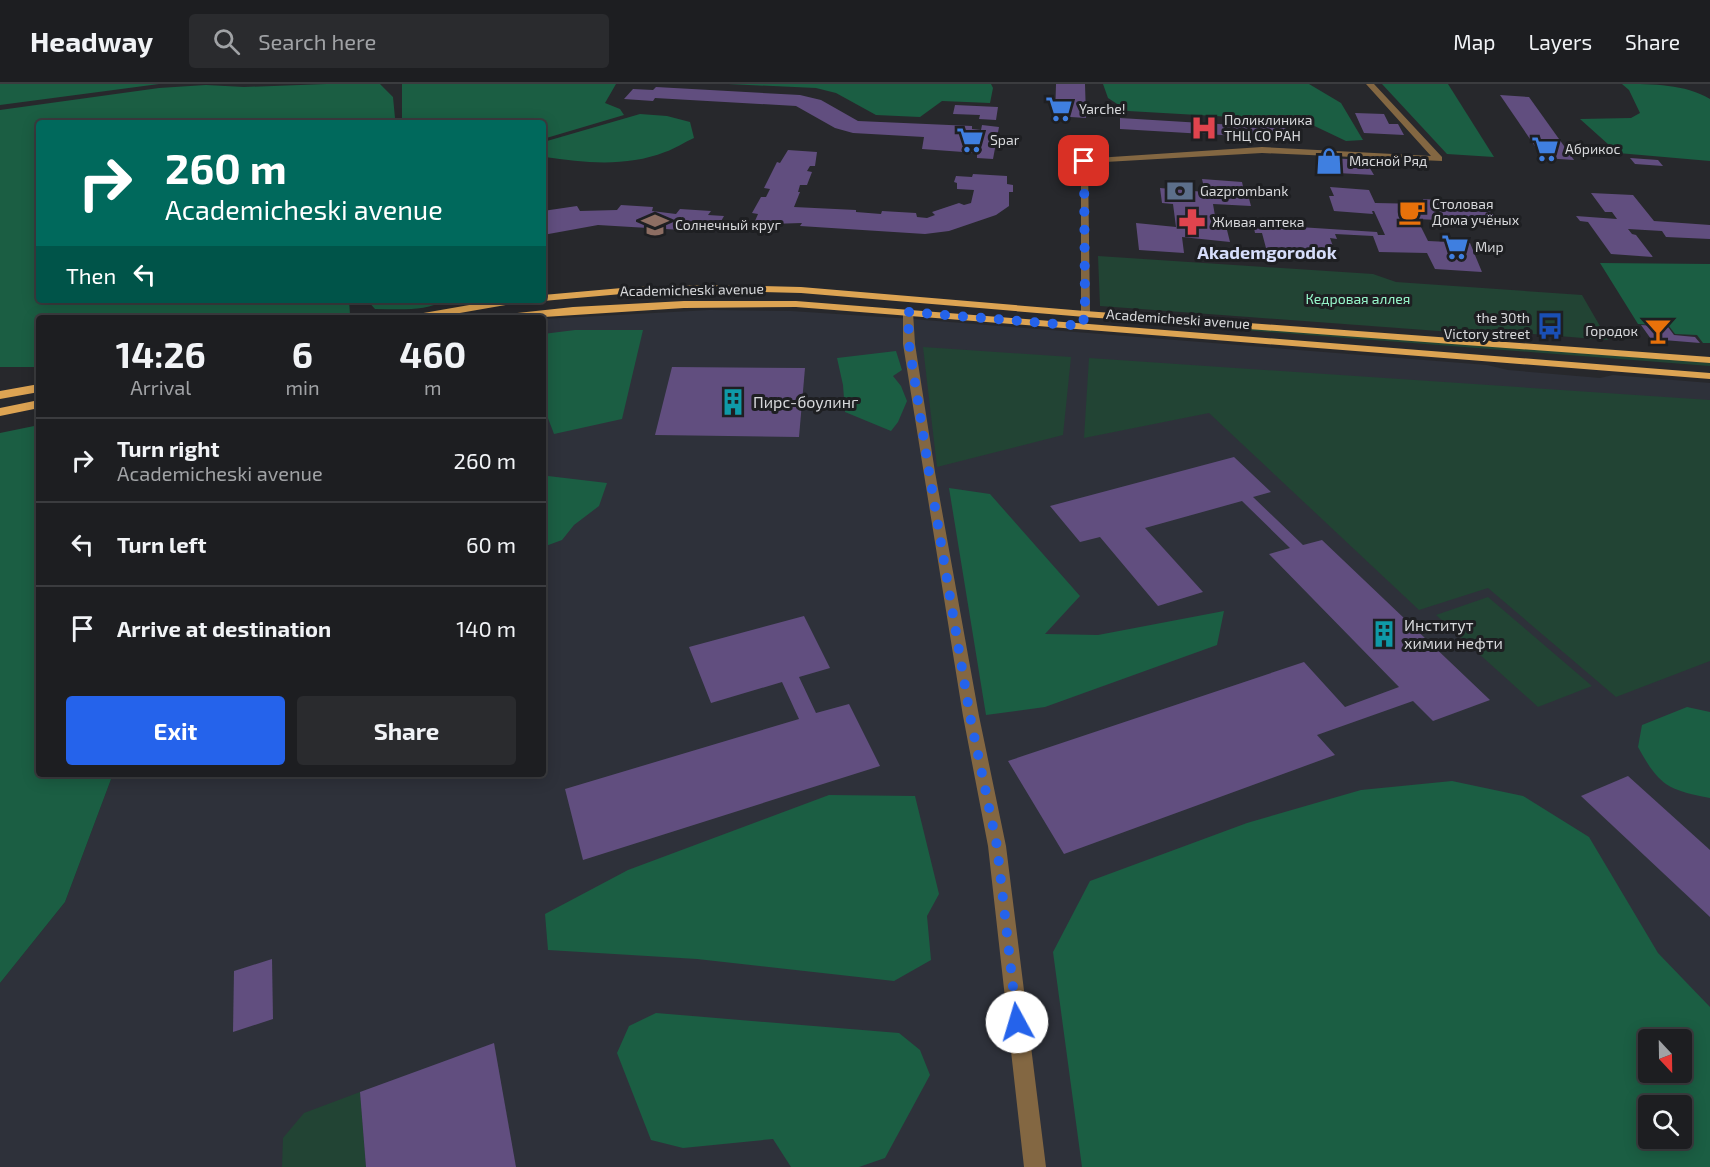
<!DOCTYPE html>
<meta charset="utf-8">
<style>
:root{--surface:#1d1e21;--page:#2a2b2e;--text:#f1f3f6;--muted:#a0a2a5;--line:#3b3c3f;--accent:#2563eb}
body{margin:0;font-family:"Exo 2",sans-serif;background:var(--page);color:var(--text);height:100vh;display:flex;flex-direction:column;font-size:22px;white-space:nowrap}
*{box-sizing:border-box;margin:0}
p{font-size:20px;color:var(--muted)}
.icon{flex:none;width:33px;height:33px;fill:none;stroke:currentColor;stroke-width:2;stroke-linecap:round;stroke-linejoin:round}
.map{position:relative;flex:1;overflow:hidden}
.details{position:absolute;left:36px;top:231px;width:510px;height:462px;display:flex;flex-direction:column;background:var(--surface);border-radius:6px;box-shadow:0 3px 15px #0003,0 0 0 2px var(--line)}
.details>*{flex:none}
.banner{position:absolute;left:36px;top:36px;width:510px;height:183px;border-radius:6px;box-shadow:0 3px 15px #0003,0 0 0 2px var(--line);background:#00695c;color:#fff;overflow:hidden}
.needle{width:39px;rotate:158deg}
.fabs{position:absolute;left:1638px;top:945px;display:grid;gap:12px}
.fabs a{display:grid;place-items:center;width:54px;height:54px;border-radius:6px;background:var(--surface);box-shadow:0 3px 15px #0003,0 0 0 2px var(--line);font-size:30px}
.pin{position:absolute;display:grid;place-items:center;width:51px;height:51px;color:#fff;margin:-26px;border-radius:12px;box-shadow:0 3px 9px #0006}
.me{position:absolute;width:66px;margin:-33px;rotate:354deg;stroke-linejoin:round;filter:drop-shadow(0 0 4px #0008)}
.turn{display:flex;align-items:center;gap:21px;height:126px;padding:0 30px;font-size:27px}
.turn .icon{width:78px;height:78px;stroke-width:2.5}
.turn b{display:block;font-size:42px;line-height:51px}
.then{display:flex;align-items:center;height:57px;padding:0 30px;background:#0003;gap:12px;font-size:22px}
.eta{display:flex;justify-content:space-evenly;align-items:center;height:102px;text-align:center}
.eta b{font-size:36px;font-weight:700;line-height:42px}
.button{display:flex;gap:12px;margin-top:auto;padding:12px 30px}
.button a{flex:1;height:69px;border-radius:6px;background:var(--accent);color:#fff;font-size:24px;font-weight:700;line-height:69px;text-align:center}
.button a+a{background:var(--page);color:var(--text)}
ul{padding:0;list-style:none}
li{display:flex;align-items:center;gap:18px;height:84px;padding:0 30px;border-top:2px solid var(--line)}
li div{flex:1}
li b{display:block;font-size:22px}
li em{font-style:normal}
header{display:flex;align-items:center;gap:36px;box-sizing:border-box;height:84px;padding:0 30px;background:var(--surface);border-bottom:2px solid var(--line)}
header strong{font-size:28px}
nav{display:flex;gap:33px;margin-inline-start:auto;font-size:21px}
.search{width:420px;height:54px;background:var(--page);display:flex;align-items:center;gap:15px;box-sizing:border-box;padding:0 21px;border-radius:6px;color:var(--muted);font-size:22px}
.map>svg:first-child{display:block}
.built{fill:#2e313a;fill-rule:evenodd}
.green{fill:#224434}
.forest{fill:#1b5e43;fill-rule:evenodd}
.building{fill:#614e7f}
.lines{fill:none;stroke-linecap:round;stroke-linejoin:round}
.minor{fill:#836742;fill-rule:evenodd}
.major{fill:#dda453;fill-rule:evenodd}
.route{stroke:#2563eb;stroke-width:10;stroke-dasharray:0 18}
.labels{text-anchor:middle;stroke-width:6;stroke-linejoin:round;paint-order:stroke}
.far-poi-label{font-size:14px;fill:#d7d8db;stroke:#1e1f22;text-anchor:start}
.far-street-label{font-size:14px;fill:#d7d8db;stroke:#1e1f22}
.far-park-label{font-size:14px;fill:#97f6ca;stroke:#1e1f22}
.poi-label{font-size:16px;fill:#d7d8db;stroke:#1e1f22;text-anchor:start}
.far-district-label{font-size:18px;font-weight:bold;fill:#d6ddfa;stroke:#1e1f22}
</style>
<header>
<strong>Headway</strong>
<div class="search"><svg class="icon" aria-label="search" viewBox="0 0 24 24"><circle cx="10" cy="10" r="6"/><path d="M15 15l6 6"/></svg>Search here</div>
<nav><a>Map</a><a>Layers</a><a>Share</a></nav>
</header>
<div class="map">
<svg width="1710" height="1083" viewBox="0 0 1710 1083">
<rect width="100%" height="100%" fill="#27282c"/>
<path class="built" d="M710,226L791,227L912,235L1487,281L1508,286L1600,294L1613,291L1710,299V1083H0V899L65,818L113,690H543V235ZM1648,956H1682V988H1648ZM1648,1022H1682V1054H1648Z"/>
<g class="green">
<path d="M1098,172L1373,190L1396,198L1582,211L1608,256L1521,249L1506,252L1100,222Z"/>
<path d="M1128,234L1710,279V282L1128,237Z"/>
<path d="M923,263L1071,273L1063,351L937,383Z"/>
<path d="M1089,274L1710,316V577L1616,613L1488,504L1419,526L1209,329L1084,354Z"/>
<path d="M1488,513L1592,602L1538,623L1436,531Z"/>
<path d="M360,1008L366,1083H282L283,1054L304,1029Z"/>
</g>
<g class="forest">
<path d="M0,0H159L0,21Z"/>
<path d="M326,0H380L393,13L395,34L382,39H39V216H349L350,231L343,234H39V283H0V26L159,4L206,1L244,3Z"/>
<path d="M402,0H616L605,19L620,25L624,31L543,55V39H395L402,36Z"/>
<path d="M728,0H991L993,4L990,19L942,17L920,33L876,31L836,9L816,4Z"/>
<path d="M1103,0H1309L1341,19L1363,56L1346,57L1304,37L1128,27L1108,14Z"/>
<path d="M1382,0H1448L1494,73L1447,70Z"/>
<path d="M1622,0C1654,0 1684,0 1710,15V77L1618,69L1580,35L1631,34L1640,29L1629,6Z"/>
<path d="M640,30L667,32L690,38L694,54C684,58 675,65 665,68C627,83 585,79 545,73L544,62L547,57Z"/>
<path d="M1600,179L1710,180V259H1703L1697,251L1675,250L1669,242L1638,240Z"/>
<path d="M367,216H446C424,228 399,225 375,225Z"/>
<path d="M575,246H643L622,335L554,350L543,321V250Z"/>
<path d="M896,267L902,286L893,292L901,302L907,317L898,338L891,347L845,328L843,301L837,274Z"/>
<path d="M39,341V690H113L65,818L0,899V349Z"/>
<path d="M548,392L607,399L599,422L574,441L562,456L543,463V394Z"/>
<path d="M949,404L990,410L1080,512L1045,550L1098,551L1224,527L1217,561L1045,623L986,631Z"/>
<path d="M1687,623L1710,628V714C1667,706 1659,701 1638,663L1642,641Z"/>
<path d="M1452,697L1523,712L1589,753L1658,869L1710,923V1083H1082L1053,868L1090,797L1247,739L1361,706ZM1648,956H1682V988H1648ZM1648,1022H1682V1054H1648Z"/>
<path d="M829,711L915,712L939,810L927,832L931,876L894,897L697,875L548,866L545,830L628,786Z"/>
<path d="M656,929L899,949L920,966L930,991L885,1074L859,1083H791L773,1055L683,1064L651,1056L617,969L629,942Z"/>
</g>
<g class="building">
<path d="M1056,0H1085L1086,34L1055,32Z"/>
<path d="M656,3L800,11L821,16L858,37L972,42V45L981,46L982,41L999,43L993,75L977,74V69L922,65L924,53L853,49L835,44L796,22L655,14L653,17L624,15L633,5L653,6Z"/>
<path d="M1500,11L1529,13L1574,76L1543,74Z"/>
<path d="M955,21L998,23L996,36L979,35L980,31L953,30Z"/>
<path d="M1355,29L1384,30L1389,40H1398L1404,51L1364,49Z"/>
<path d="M1120,34L1286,44L1290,55L1120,45Z"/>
<path d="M788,66L817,68L815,82H810L807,87L812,88L807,101H800L798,108H800L794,123L856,126V128L881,130L882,127L916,129L917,133L927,134L935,131L932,128L959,119L964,121L971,119L974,106L957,105V99L954,98L956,92L972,93L973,90L1007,92V100L1013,101V108H1009V122L996,131L949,147L925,150L800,142L802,139L770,140L771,138L755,137L758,130L752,129L761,113H766L770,105L764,104L777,78L780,79Z"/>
<path d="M1329,74L1365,76L1374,91L1337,89Z"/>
<path d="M1630,74L1658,76L1663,82L1635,80Z"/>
<path d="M1202,95L1242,98L1244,107H1247L1251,122L1213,120L1216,138L1299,141V143L1377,148L1378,151H1385L1374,127H1372L1373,130L1334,127L1329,112H1334L1330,103L1369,106L1375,119L1425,120L1423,115L1486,119L1498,139L1417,135L1428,157L1470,159L1482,188L1435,185L1427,169L1379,168L1373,152L1335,150L1337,155L1330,154L1335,168L1266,164L1262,149H1255L1254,144L1226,142L1230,158L1182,153L1184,169L1139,166L1136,139L1176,143L1173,120L1162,119L1160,104L1205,108Z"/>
<path d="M1591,109L1633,111L1654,137L1710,141V155L1666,153L1662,147L1628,145L1632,150L1636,151L1653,173L1611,170L1588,138L1580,137L1576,132L1617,135L1612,128H1605Z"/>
<path d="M621,121L653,123L652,127L676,130L680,125L711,127L708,131L724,132L715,148L598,141L543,151V127L577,122L580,127L617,126Z"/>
<path d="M1641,241L1668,243L1674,251L1695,253L1700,259L1651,255Z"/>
<path d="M672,283L805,284L799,353L655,351Z"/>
<path d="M1234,373L1271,408L1253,413L1303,461L1322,456L1490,616L1433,637L1413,617L1317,651L1335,671L1064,770L1008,677L1304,578L1345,623L1399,603L1269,470L1290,464L1242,417L1145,444L1203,508L1158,522L1100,453L1080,458L1050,422Z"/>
<path d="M804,532L830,584L799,593L816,629L849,620L880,682L583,776L565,705L799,635L782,598L711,619L689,563Z"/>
<path d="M1628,692L1710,766V833L1581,712Z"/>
<path d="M272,875L273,935L233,948L234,887Z"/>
<path d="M494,959L516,1083H366L360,1008Z"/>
</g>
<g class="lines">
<g class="minor">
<path d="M1366,0H1374L1442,73V77L1262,69L1088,79L1090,230L1089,232H1081V75L1262,63L1431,72Z"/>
<path d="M908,225L913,228L915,260L935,388L979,632L1006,762L1046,1083H1024L988,762L963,632L903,260V228Z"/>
</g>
<g class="major">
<path d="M712,201L801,203L1085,227L1710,273V279L1085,233L801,209L712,207L633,209L543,217L539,216H543V211L633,203Z"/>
<path d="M498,216H522L517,219L431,234H407L412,231Z"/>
<path d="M684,217H796L1710,289V295L796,223L684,224L528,234H494L499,231L573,223Z"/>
<path d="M39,300V308L0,315V307Z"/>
<path d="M39,316V324L0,332V324Z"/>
</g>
</g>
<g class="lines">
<path class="route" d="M1017,938L997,762L970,632L929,388L909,260L908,228L1082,242L1085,230L1084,77"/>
</g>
<defs>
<symbol id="supermarket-bare" viewBox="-9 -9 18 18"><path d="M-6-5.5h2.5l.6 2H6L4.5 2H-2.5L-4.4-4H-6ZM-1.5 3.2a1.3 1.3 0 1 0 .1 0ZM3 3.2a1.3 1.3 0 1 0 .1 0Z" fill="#3f7fe0" stroke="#1e1f22" stroke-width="2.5" paint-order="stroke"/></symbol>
<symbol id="hospital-bare" viewBox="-9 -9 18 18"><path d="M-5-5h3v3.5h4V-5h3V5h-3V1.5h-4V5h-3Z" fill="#e0444e" stroke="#1e1f22" stroke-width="2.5" paint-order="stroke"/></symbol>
<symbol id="shop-bare" viewBox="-9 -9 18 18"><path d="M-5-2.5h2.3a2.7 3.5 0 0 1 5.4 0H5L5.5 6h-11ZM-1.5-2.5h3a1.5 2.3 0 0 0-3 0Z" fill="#3f7fe0" stroke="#1e1f22" stroke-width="2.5" paint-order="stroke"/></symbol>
<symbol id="bank-bare" viewBox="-9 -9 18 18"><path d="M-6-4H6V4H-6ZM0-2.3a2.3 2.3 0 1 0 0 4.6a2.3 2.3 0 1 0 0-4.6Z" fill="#5c6f8a" stroke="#1e1f22" stroke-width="2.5" paint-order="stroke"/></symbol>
<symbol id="cafe-bare" viewBox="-9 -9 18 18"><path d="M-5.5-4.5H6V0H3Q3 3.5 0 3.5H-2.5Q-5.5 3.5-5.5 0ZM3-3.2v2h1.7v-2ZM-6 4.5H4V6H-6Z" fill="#e8710a" stroke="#1e1f22" stroke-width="2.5" paint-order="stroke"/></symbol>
<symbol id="pharmacy-bare" viewBox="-9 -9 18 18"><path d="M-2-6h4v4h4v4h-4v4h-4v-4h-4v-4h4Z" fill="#e0444e" stroke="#1e1f22" stroke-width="2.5" paint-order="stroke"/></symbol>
<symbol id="school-bare" viewBox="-9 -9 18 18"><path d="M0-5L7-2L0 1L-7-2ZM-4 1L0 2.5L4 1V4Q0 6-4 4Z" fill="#8d6e63" stroke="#1e1f22" stroke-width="2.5" paint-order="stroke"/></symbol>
<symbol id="bus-bare" viewBox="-9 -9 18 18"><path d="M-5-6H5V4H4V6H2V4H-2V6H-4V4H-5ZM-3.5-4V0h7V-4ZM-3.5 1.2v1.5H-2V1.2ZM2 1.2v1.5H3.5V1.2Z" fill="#1a4fb4" stroke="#1e1f22" stroke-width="2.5" paint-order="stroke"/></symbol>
<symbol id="bar-bare" viewBox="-9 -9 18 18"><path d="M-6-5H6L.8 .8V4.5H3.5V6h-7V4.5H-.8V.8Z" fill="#e8710a" stroke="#1e1f22" stroke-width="2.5" paint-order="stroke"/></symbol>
<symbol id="building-bare" viewBox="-9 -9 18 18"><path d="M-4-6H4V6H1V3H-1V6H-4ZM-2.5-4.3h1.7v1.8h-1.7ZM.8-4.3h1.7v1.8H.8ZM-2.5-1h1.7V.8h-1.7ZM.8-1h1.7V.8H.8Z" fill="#0f9aa8" stroke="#1e1f22" stroke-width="2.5" paint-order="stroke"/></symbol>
</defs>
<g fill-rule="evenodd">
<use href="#supermarket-bare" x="1040" y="6" width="38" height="38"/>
<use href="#hospital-bare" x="1185" y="25" width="38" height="38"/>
<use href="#supermarket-bare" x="951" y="37" width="38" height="38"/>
<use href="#supermarket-bare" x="1526" y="46" width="38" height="38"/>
<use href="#shop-bare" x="1310" y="58" width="38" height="38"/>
<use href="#bank-bare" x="1161" y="88" width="38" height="38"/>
<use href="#cafe-bare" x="1393" y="109" width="38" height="38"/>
<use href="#pharmacy-bare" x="1173" y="119" width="38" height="38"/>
<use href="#school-bare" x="636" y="122" width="38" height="38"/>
<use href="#supermarket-bare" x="1436" y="144" width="38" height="38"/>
<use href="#bus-bare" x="1531" y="223" width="38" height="38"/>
<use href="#bar-bare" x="1639" y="228" width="38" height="38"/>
<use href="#building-bare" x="714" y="299" width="38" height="38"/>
<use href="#building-bare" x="1365" y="531" width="38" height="38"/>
</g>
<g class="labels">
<g class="far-poi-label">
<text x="1079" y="30">Yarche!</text>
<text x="1224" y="41">Поликлиника<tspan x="1224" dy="16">ТНЦ СО РАН</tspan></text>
<text x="990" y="61">Spar</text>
<text x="1565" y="70">Абрикос</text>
<text x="1349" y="82">Мясной Ряд</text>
<text x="1200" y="112">Gazprombank</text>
<text x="1432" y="125">Столовая<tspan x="1432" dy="16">Дома учёных</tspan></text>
<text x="1212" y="143">Живая аптека</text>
<text x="675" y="146">Солнечный круг</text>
<text x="1475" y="168">Мир</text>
<text x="1530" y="239" text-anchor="end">the 30th<tspan x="1530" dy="16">Victory street</tspan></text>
<text x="1638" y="252" text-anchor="end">Городок</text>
</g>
<g class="far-street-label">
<text transform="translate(692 206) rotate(-1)" y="5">Academicheski avenue</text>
<text transform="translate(1178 235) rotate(4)" y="5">Academicheski avenue</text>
</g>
<g class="far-park-label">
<text x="1358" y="220">Кедровая аллея</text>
</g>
<g class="poi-label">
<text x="753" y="324">Пирс-боулинг</text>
<text x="1404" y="547">Институт<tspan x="1404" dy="18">химии нефти</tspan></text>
</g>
<g class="far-district-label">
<text x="1267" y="175">Akademgorodok</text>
</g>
</g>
</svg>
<div class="fabs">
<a><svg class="needle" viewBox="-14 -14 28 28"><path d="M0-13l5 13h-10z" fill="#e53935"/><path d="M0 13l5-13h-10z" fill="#a0a2a5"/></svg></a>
<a><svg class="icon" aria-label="search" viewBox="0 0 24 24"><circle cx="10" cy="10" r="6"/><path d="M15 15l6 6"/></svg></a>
</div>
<div class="pin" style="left:1084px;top:77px;background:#d93025"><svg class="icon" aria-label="arrive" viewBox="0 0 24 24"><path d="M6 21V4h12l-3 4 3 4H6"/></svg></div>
<svg class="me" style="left:1017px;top:938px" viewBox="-20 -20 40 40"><circle r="19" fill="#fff"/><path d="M0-13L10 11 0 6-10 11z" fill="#2563eb"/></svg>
<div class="banner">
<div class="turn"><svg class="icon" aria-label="right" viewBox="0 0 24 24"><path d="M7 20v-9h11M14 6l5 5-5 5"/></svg><div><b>260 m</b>Academicheski avenue</div></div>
<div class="then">Then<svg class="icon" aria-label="left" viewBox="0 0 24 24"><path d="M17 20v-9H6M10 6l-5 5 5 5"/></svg></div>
</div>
<section class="details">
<div class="eta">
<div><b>14:26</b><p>Arrival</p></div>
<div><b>6</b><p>min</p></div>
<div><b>460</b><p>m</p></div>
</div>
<ul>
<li><svg class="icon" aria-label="right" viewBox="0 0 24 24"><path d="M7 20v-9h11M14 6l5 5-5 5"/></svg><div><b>Turn right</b><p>Academicheski avenue</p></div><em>260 m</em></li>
<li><svg class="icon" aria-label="left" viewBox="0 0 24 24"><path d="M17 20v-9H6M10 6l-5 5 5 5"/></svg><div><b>Turn left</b></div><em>60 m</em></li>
<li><svg class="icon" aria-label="arrive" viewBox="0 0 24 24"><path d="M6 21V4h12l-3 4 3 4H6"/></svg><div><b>Arrive at destination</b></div><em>140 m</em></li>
</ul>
<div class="button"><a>Exit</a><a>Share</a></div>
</section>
</div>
